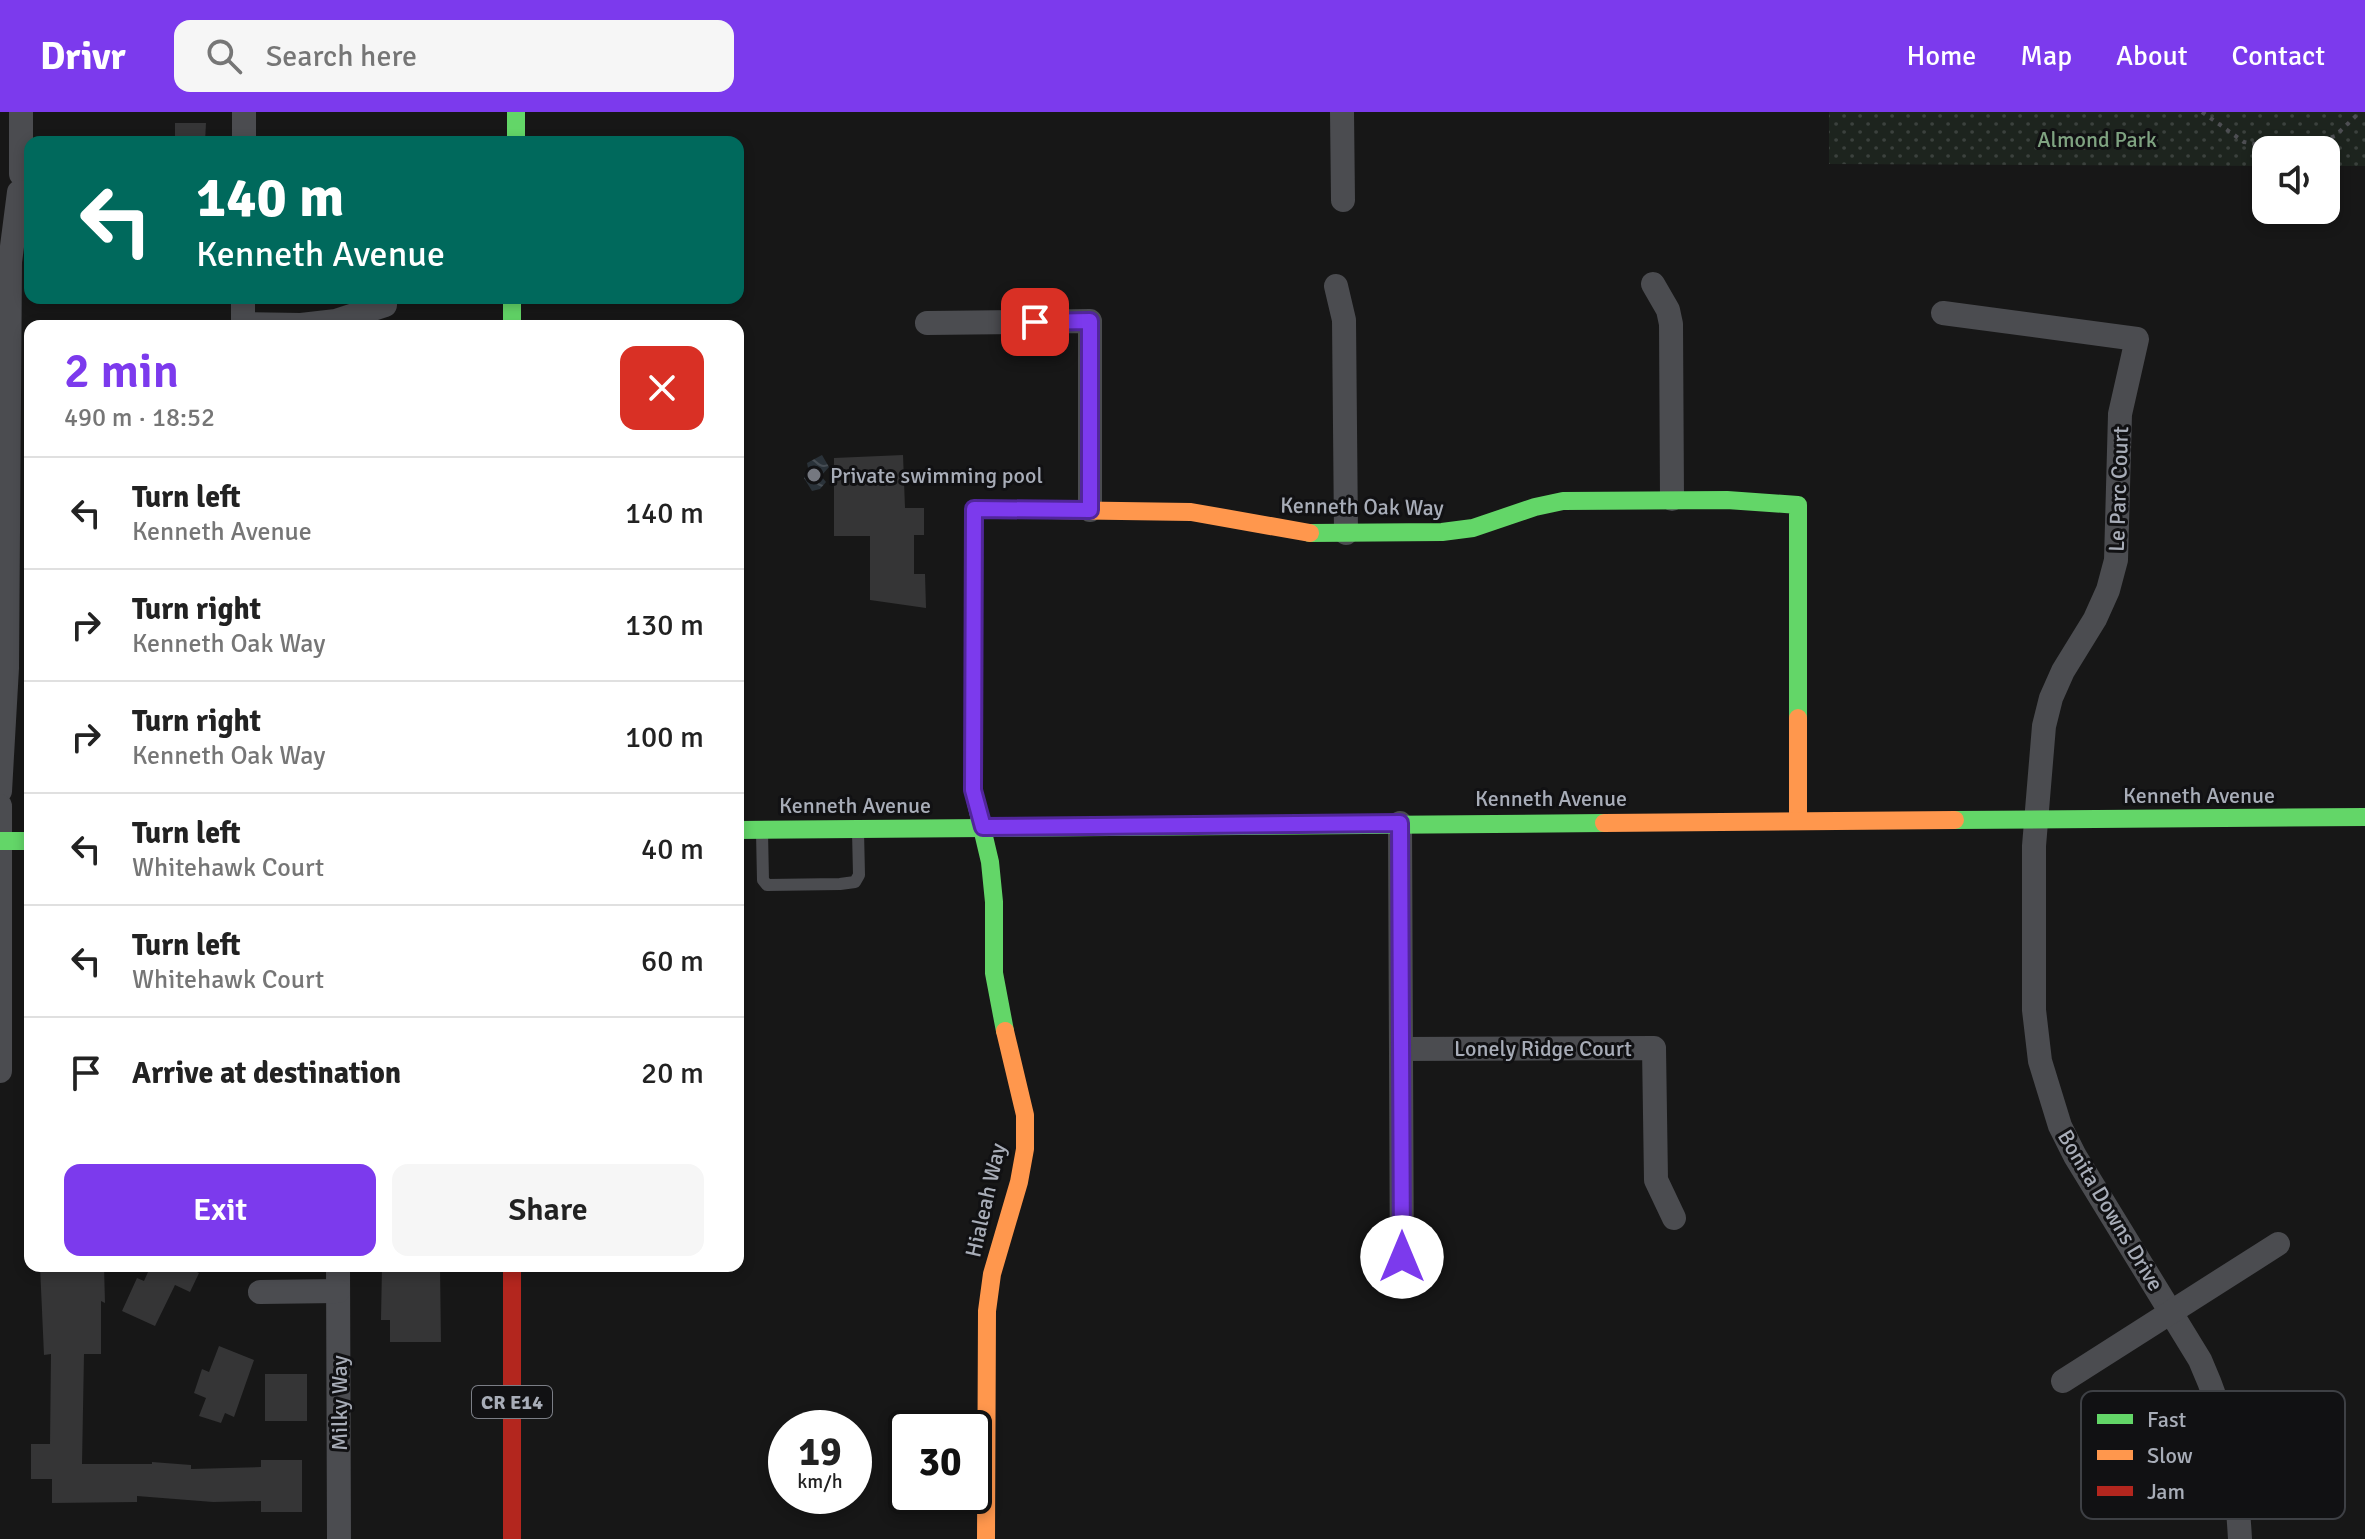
<!DOCTYPE html>
<meta charset="utf-8">
<style>
:root{--surface:#fff;--page:#f6f6f6;--text:#222;--muted:#767676;--line:#e0e0e0;--accent:#7c3aed}
body{margin:0;font-family:Signika,sans-serif;background:var(--page);color:var(--text);height:100vh;display:flex;flex-direction:column;font-size:30px;white-space:nowrap}
*{box-sizing:border-box;margin:0}
p{font-size:26px;color:var(--muted)}
.icon{flex:none;width:44px;height:44px;fill:none;stroke:currentColor;stroke-width:2;stroke-linecap:round;stroke-linejoin:round}
.map{position:relative;flex:1;overflow:hidden}
.sheet{position:absolute;left:24px;top:208px;width:720px;height:952px;display:flex;flex-direction:column;background:var(--surface);border-radius:16px;box-shadow:0 4px 12px #0003}
.sheet>*{flex:none}
.banner{position:absolute;left:24px;top:24px;width:720px;height:168px;border-radius:16px;box-shadow:0 4px 12px #0003;background:#00695c;color:#fff;overflow:hidden}
.buttons{position:absolute;left:2252px;top:24px;display:grid;gap:16px}
.buttons a{display:grid;place-items:center;width:88px;height:88px;border-radius:16px;background:var(--surface);box-shadow:0 4px 12px #0003;font-size:40px}
.speed{position:absolute;left:768px;top:1298px;display:flex;gap:16px;font-size:40px;font-weight:700;text-align:center}
.speed>*{display:grid;place-content:center;width:104px;height:104px;border-radius:50%;background:var(--surface);box-shadow:0 4px 12px #0003;line-height:1}
.speed small{font-size:20px;font-weight:400}
.speed .limit{border:4px solid #111;border-radius:12px;background:#fff;color:#111}
.pin{position:absolute;display:grid;place-items:center;width:68px;height:68px;color:#fff;margin:-34px;border-radius:16px;box-shadow:0 4px 12px #0006}
.me{position:absolute;width:88px;margin:-44px;rotate:0deg;stroke-linejoin:round;filter:drop-shadow(0 0 6px #0008)}
.turn{display:flex;align-items:center;gap:28px;height:168px;padding:0 40px;font-size:36px}
.turn .icon{width:104px;height:104px;stroke-width:2.5}
.turn b{display:block;font-size:56px;line-height:68px}
.round{display:grid;place-items:center;flex:none;width:84px;height:84px;border-radius:16px;background:var(--page)}
.headline{display:flex;align-items:center;justify-content:space-between;height:136px;padding:0 40px}
h1{font-size:48px;font-weight:600;line-height:60px;color:var(--accent)}
.button{display:flex;gap:16px;margin-top:auto;padding:16px 40px}
.button a{flex:1;height:92px;border-radius:16px;background:var(--accent);color:#fff;font-size:32px;font-weight:600;line-height:92px;text-align:center}
.button a+a{background:var(--page);color:var(--text)}
ul{padding:0;list-style:none}
li{display:flex;align-items:center;gap:24px;height:112px;padding:0 40px;border-top:2px solid var(--line)}
li div{flex:1}
li b{display:block;font-size:30px}
li em{font-style:normal}
header{display:flex;align-items:center;gap:48px;box-sizing:border-box;height:112px;padding:0 40px;background:var(--accent);color:#fff}
header strong{font-size:38px}
nav{display:flex;gap:44px;margin-inline-start:auto;font-size:28px}
.search{width:560px;height:72px;background:var(--page);display:flex;align-items:center;gap:20px;box-sizing:border-box;padding:0 28px;border-radius:16px;color:var(--muted);font-size:30px}
.map>svg:first-child{display:block}
.park{fill:url(#park-dots)}
.water{fill:url(#water-waves)}
.building{fill:#353536}
.lines{fill:none;stroke-linecap:round;stroke-linejoin:round}
.path{stroke:#4d4e52;stroke-width:4;stroke-dasharray:4 6;stroke-linecap:butt}
.lane{stroke:#4b4c50;stroke-width:12}
.street{stroke:#4b4c50;stroke-width:24}
.fast{stroke:#63d668;stroke-width:18}
.slow{stroke:#ff974d;stroke-width:18}
.jam{stroke:#b3261e;stroke-width:18}
.route-casing{stroke:#51269a;stroke-width:20}
.route{stroke:#7c3aed;stroke-width:14}
.poi-dot{fill:#757880;stroke:#111113;stroke-width:3}
.labels{text-anchor:middle;stroke-width:6;stroke-linejoin:round;paint-order:stroke}
.shield{fill:#111113;stroke:#7b7e86;stroke-width:2}
.shield-label{font-size:20px;font-weight:bold;fill:#a8adb8}
.park-label{font-size:22px;fill:#7fa381;stroke:#111113}
.poi-label{font-size:22px;fill:#a8adb8;stroke:#111113;text-anchor:start}
.street-label{font-size:22px;fill:#a8adb8;stroke:#111113}
.key{fill:#111113;stroke:#3e4045;stroke-width:2}
.key-label{font-size:22px;fill:#a8adb8}
</style>
<header>
<strong>Drivr</strong>
<div class="search"><svg class="icon" aria-label="search" viewBox="0 0 24 24"><circle cx="10" cy="10" r="6"/><path d="M15 15l6 6"/></svg>Search here</div>
<nav><a>Home</a><a>Map</a><a>About</a><a>Contact</a></nav>
</header>
<div class="map">
<svg width="2365" height="1427" viewBox="0 0 2365 1427">
<defs>
<pattern id="park-dots" width="8" height="8" patternUnits="userSpaceOnUse" patternTransform="scale(2)"><rect width="8" height="8" fill="#1d241e"/><path d="M2 2h.1M6 6h.1" fill="none" stroke="#3b413d" stroke-width="1.8" stroke-linecap="round"/></pattern>
<pattern id="water-waves" width="16" height="10" patternUnits="userSpaceOnUse" patternTransform="scale(2)"><rect width="16" height="10" fill="#2a3239"/><path d="M0 5q4-4 8 0t8 0" fill="none" stroke="#464d54"/></pattern>
</defs>
<rect width="100%" height="100%" fill="#171717"/>
<path class="park" d="M1829,0H2365V54H2326V38H2266V54L1829,52Z"/>
<path class="water" d="M822,343L829,355L821,364L826,370L820,377L812,379L804,366L809,361L807,351Z"/>
<g class="building">
<path d="M175,11H206L205,30H175Z"/>
<path d="M903,343L905,396H924V423H914V462H925L926,496L870,488V424H834V346Z"/>
<path d="M40,1154H104L105,1191L101,1189V1242H84L82,1352H152V1350L191,1353V1357L261,1355V1348H302V1400H261V1389L213,1390L137,1384V1390L52,1391V1367H31V1332H50L51,1242L44,1243Z"/>
<path d="M135,1154H184L199,1161L190,1180L175,1173L155,1214L122,1199L137,1166L144,1169L148,1160Z"/>
<path d="M382,1154H440L441,1230H390V1208H381Z"/>
<path d="M219,1234L254,1248L234,1305L225,1301L221,1311L199,1304L206,1286L194,1281L202,1257L209,1260Z"/>
<rect x="265" y="1262" width="42" height="47"/>
</g>
<g class="lines">
<g class="path">
<path d="M2202,0L2244,30L2293,38"/>
<path d="M2293,38L2335,24L2360,0"/>
</g>
<path class="lane" d="M762,720L763,768L767,773L840,772L855,770L859,763L858,719"/>
<g class="street">
<path d="M1342,0L1343,88"/>
<path d="M244,30V0"/>
<path d="M21,62V0"/>
<path d="M1653,172L1668,198L1671,212L1672,387"/>
<path d="M1336,174L1344,208L1346,421"/>
<path d="M1943,201L2137,227L2120,302L2116,448L2108,478L2095,507L2063,559L2051,586L2044,614L2034,734V898L2040,949L2060,1014L2075,1044L2200,1248C2229,1313 2236,1357 2240,1427"/>
<path d="M927,211L1090,209V398"/>
<path d="M243,212L301,213L336,209L385,193"/>
<path d="M243,214V186"/>
<path d="M0,679L7,556L10,150L19,80"/>
<path d="M0,694V959"/>
<path d="M1400,711L1402,1175"/>
<path d="M1401,937L1654,936L1656,1068L1674,1106"/>
<path d="M338,1154L339,1427"/>
<path d="M260,1180L338,1179"/>
<path d="M2063,1269L2278,1132"/>
</g>
<g class="fast">
<path d="M516,0V30"/>
<path d="M512,186V214"/>
<path d="M974,400L973,678L990,750L994,790V861L1005,919"/>
<path d="M1310,421L1442,420L1473,416L1535,395L1563,389L1727,388L1798,393V606"/>
<path d="M1955,708L2365,705"/>
<path d="M738,718L1604,711"/>
<path d="M0,729H30"/>
</g>
<g class="slow">
<path d="M974,400V397L1191,400L1310,421"/>
<path d="M1798,606V709"/>
<path d="M1604,711L1955,708"/>
<path d="M986,1427L987,1199L992,1162L1019,1070L1025,1037V1003L1005,919"/>
</g>
<path class="jam" d="M512,1154V1427"/>
</g>
<g class="lines">
<defs>
<path id="route" d="M1035,210L1090,209V398L974,397L973,678L983,715L1400,711L1402,1145"/>
</defs>
<use href="#route" class="route-casing"/>
<use href="#route" class="route"/>
</g>
<circle class="poi-dot" cx="814" cy="363" r="8"/>
<g class="labels">
<rect class="shield" x="472" y="1274" width="80" height="32" rx="6"/>
<g class="shield-label">
<text x="512" y="1297">CR E14</text>
</g>
<g class="park-label">
<text x="2097" y="35">Almond Park</text>
</g>
<g class="poi-label">
<text x="830" y="371">Private swimming pool</text>
</g>
<g class="street-label">
<text transform="translate(2118 377) rotate(-88)" y="8">Le Parc Court</text>
<text transform="translate(1362 394) rotate(1)" y="8">Kenneth Oak Way</text>
<text x="2199" y="691">Kenneth Avenue</text>
<text x="1551" y="694">Kenneth Avenue</text>
<text x="855" y="701">Kenneth Avenue</text>
<text x="1543" y="944">Lonely Ridge Court</text>
<text transform="translate(985 1088) rotate(-77)" y="8">Hialeah Way</text>
<text transform="translate(2111 1098) rotate(59)" y="8">Bonita Downs Drive</text>
<text transform="translate(339 1291) rotate(-90)" y="8">Milky Way</text>
</g>
</g>
<rect x="2081" y="1279" width="264" height="128" rx="12" class="key"/>
<rect x="2097" y="1302" width="36" height="10" fill="#63d668"/>
<rect x="2097" y="1338" width="36" height="10" fill="#ff974d"/>
<rect x="2097" y="1374" width="36" height="10" fill="#b3261e"/>
<g class="key-label">
<text x="2147" y="1315">Fast</text>
<text x="2147" y="1351">Slow</text>
<text x="2147" y="1387">Jam</text>
</g>
</svg>
<div class="buttons">
<a><svg class="icon" aria-label="sound" viewBox="0 0 24 24"><path d="M4 9h4l5-4v14l-5-4H4zM17 9q2 3 0 6"/></svg></a>
</div>
<div class="speed"><div>19<small>km/h</small></div><div class="limit">30</div></div>
<div class="pin" style="left:1035px;top:210px;background:#d93025"><svg class="icon" aria-label="arrive" viewBox="0 0 24 24"><path d="M6 21V4h12l-3 4 3 4H6"/></svg></div>
<svg class="me" style="left:1402px;top:1145px" viewBox="-20 -20 40 40"><circle r="19" fill="#fff"/><path d="M0-13L10 11 0 6-10 11z" fill="#7c3aed"/></svg>
<div class="banner">
<div class="turn"><svg class="icon" aria-label="left" viewBox="0 0 24 24"><path d="M17 20v-9H6M10 6l-5 5 5 5"/></svg><div><b>140 m</b>Kenneth Avenue</div></div>
</div>
<section class="sheet">
<div class="headline"><div><h1>2 min</h1><p>490 m · 18:52</p></div><a class="round" style="background:#d93025;color:#fff"><svg class="icon" aria-label="close" viewBox="0 0 24 24"><path d="M6 6l12 12M18 6L6 18"/></svg></a></div>
<ul>
<li><svg class="icon" aria-label="left" viewBox="0 0 24 24"><path d="M17 20v-9H6M10 6l-5 5 5 5"/></svg><div><b>Turn left</b><p>Kenneth Avenue</p></div><em>140 m</em></li>
<li><svg class="icon" aria-label="right" viewBox="0 0 24 24"><path d="M7 20v-9h11M14 6l5 5-5 5"/></svg><div><b>Turn right</b><p>Kenneth Oak Way</p></div><em>130 m</em></li>
<li><svg class="icon" aria-label="right" viewBox="0 0 24 24"><path d="M7 20v-9h11M14 6l5 5-5 5"/></svg><div><b>Turn right</b><p>Kenneth Oak Way</p></div><em>100 m</em></li>
<li><svg class="icon" aria-label="left" viewBox="0 0 24 24"><path d="M17 20v-9H6M10 6l-5 5 5 5"/></svg><div><b>Turn left</b><p>Whitehawk Court</p></div><em>40 m</em></li>
<li><svg class="icon" aria-label="left" viewBox="0 0 24 24"><path d="M17 20v-9H6M10 6l-5 5 5 5"/></svg><div><b>Turn left</b><p>Whitehawk Court</p></div><em>60 m</em></li>
<li><svg class="icon" aria-label="arrive" viewBox="0 0 24 24"><path d="M6 21V4h12l-3 4 3 4H6"/></svg><div><b>Arrive at destination</b></div><em>20 m</em></li>
</ul>
<div class="button"><a>Exit</a><a>Share</a></div>
</section>
</div>
